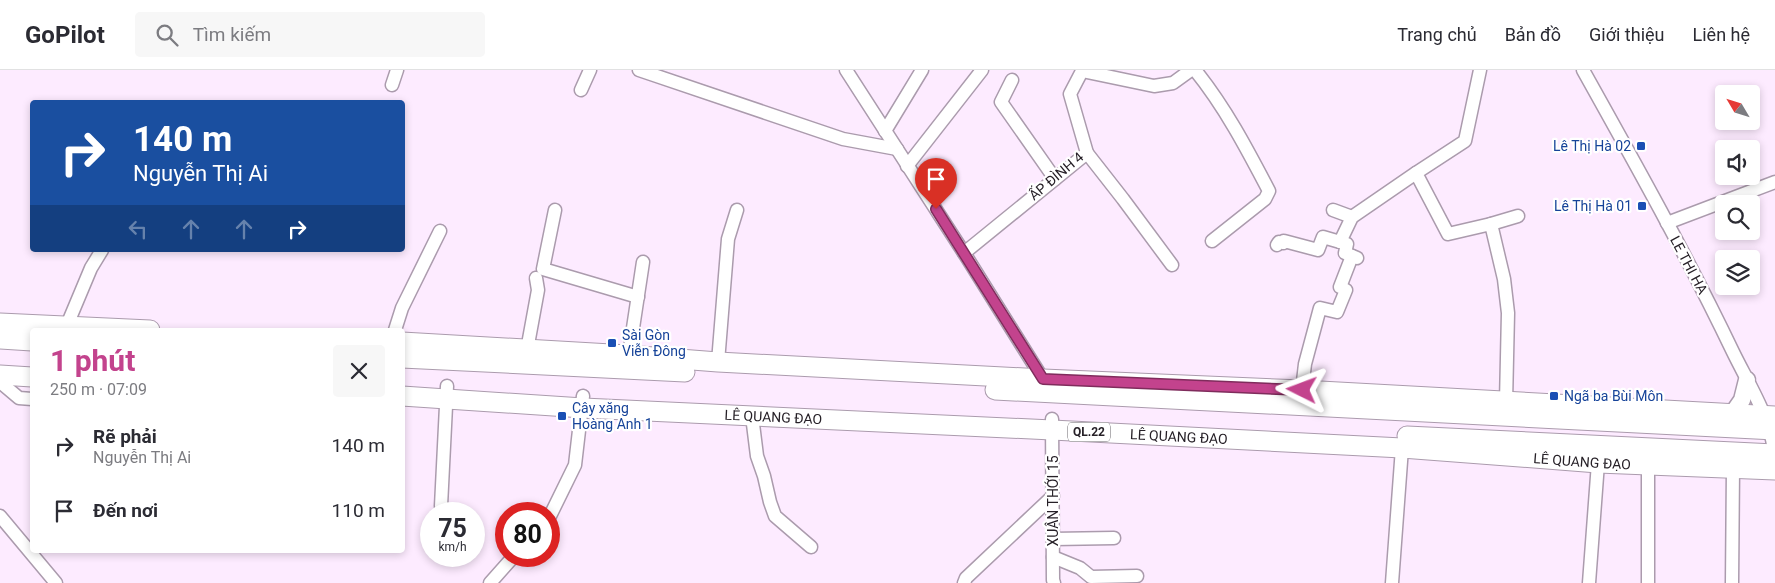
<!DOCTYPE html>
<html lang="vi">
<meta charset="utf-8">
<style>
:root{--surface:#fff;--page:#f7f7f7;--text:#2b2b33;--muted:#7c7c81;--line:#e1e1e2;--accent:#c3438d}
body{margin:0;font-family:Roboto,sans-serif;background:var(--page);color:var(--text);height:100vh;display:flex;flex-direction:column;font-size:19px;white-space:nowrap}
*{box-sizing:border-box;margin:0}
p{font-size:16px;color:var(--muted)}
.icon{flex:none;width:28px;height:28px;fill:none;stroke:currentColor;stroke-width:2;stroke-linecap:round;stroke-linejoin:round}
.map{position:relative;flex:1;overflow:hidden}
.drawer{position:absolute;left:30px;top:258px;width:375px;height:225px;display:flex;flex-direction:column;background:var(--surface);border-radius:5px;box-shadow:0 2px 8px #0003}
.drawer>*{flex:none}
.guide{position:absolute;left:30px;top:30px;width:375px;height:152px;border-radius:5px;box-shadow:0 2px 8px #0003;background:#1a4fa0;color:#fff;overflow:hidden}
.needle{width:32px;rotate:308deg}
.tools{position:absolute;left:1715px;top:15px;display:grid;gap:10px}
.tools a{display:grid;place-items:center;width:45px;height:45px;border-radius:5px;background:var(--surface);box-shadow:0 2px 8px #0003;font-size:25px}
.speed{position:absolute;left:420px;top:432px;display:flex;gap:10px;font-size:25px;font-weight:700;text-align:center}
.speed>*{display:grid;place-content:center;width:65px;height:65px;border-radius:50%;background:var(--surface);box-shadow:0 2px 8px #0003;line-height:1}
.speed small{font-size:12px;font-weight:400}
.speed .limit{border:8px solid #d22;background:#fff;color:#111}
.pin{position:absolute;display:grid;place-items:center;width:42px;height:42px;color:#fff;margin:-51px -21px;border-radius:50% 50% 50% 0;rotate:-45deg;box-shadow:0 0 5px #0007}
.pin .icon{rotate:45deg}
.me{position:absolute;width:55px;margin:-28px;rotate:273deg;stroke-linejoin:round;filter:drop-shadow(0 0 4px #0008)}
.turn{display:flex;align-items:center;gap:18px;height:105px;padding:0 20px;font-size:22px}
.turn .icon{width:65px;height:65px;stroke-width:2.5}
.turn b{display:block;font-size:35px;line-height:42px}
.lanes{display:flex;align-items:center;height:48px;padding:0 20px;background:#0003;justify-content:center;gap:25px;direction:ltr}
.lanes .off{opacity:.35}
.round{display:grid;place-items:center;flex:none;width:52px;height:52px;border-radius:5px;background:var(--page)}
.head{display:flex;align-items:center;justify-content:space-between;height:85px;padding:0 20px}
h1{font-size:30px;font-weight:700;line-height:38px;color:var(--accent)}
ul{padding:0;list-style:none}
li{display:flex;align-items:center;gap:15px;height:65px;padding:0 20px}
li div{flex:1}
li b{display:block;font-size:19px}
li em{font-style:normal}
header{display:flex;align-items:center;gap:30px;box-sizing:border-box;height:70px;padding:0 25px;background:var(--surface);border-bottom:1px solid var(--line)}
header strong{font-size:24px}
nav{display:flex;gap:28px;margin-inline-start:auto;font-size:18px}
.search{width:350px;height:45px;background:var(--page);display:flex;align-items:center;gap:12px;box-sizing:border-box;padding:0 18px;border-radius:5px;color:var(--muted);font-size:19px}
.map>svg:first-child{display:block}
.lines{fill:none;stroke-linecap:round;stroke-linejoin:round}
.minor-casing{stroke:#ab9bad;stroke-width:15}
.major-casing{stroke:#ab9bad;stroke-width:19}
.highway-casing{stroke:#ab9bad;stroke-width:21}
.minor{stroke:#fff;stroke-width:12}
.major{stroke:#fff;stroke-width:16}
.highway{stroke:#fff;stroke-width:19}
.route-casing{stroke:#7f2c5c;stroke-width:12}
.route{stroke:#c3438d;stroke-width:9}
.transit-dot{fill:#1a4fb4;stroke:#fff;stroke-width:2}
.labels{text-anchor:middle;stroke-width:4.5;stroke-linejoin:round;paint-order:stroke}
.shield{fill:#fff;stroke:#676368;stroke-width:1}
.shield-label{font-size:12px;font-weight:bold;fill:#262027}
.transit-label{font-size:14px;fill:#164399;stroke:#fff;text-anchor:start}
.street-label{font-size:14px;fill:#262027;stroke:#fff}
</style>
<header>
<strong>GoPilot</strong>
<div class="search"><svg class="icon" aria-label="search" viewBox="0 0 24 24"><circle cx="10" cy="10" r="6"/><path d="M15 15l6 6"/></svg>Tìm kiếm</div>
<nav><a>Trang chủ</a><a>Bản đồ</a><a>Giới thiệu</a><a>Liên hệ</a></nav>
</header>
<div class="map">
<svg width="1775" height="513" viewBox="0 0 1775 513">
<rect width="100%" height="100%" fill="#fdebff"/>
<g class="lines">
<defs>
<g id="minor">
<path d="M639,0L843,69L897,79"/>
<path d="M846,0L964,183L1046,314"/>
<path d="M1195,0C1225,37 1247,79 1269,121L1265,129L1212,171"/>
<path d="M1480,0L1465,71L1416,103L1448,164L1491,154L1504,209L1508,243L1506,332"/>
<path d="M1583,0C1635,93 1687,186 1733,282C1749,315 1774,353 1775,391"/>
<path d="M1012,10L1001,32L1055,109"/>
<path d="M392,15L397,0"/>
<path d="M581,20L590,0"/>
<path d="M885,61L922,0"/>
<path d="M1087,83L1123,129L1172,195"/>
<path d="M907,96L982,0"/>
<path d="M555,140L543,199L638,227"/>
<path d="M1333,140L1352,147"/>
<path d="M1667,153L1775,112"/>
<path d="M1491,154L1518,146"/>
<path d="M1340,172L1352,147L1416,103"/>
<path d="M1277,175L1279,172L1283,173L1284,171L1318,180L1323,167L1347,174L1345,183L1357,188"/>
<path d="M964,183L1087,83L1070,24L1082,1L1154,16L1173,13L1191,0"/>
<path d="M65,260L91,198L102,180"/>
<path d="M395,260L402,238L440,161"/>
<path d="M527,280L538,220L536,208"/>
<path d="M628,291L643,192"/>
<path d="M718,292L728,169L737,140"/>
<path d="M0,312L19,328L32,329"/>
<path d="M1302,320L1305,294L1320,238L1337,242L1346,220L1340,217L1352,186"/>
<path d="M752,346L757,386L764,406L770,432L775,446L811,477"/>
<path d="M1052,349L1053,510L1054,513"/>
<path d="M1648,395V513"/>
<path d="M441,436L447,316"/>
<path d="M0,446L56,513"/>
<path d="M549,448L575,395L583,326"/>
<path d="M1053,469L1114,468"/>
<path d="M1053,487L1080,498L1091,507L1137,506"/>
<path d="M490,513L514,486"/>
<path d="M964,513L966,508L1053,426"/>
<path d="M1392,513L1402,378"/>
<path d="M1589,513L1598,393"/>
<path d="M1732,513L1733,398"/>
</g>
<path id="major" d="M1733,343L1742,330L1747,310"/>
<g id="highway">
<path d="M0,253L150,260"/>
<path d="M0,269L32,271"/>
<path d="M402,272L628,285L718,292L1043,309L1302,320L1775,346"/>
<path d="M402,288L685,302"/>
<path d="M0,305L32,307"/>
<path d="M995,320L1775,360"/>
<path id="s1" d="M402,326L583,338L1052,360L1402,378L1598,393L1775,400"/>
<path d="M1407,366L1775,384"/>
</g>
</defs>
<use href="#minor" class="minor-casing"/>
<use href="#major" class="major-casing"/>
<use href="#highway" class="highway-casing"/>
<use href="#minor" class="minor"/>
<use href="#major" class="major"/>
<use href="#highway" class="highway"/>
</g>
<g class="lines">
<defs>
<path id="route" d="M936,139L1043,309L1302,320"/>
</defs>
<use href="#route" class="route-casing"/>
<use href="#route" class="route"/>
</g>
<g class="transit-dot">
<rect x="1636" y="71" width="10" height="10" rx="2.5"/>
<rect x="1637" y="131" width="10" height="10" rx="2.5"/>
<rect x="607" y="268" width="10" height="10" rx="2.5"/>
<rect x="1549" y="321" width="10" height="10" rx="2.5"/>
<rect x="557" y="341" width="10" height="10" rx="2.5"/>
</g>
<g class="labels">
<rect class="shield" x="1068" y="352.5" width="42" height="19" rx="4"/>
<g class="shield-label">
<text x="1089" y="366">QL.22</text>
</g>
<g class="transit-label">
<text x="1631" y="81" text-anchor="end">Lê Thị Hà 02</text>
<text x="1632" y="141" text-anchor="end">Lê Thị Hà 01</text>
<text x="622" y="270">Sài Gòn<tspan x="622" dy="16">Viễn Đông</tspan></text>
<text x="1564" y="331">Ngã ba Bùi Môn</text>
<text x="572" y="343">Cây xăng<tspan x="572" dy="16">Hoàng Anh 1</tspan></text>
</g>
<g class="street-label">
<text transform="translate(1056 106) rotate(-40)" y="5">ẤP ĐÌNH 4</text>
<text transform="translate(1689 195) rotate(62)" y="5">LE THI HA</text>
<text dy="5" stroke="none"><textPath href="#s1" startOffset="372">LÊ QUANG ĐẠO</textPath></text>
<text dy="5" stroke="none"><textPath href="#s1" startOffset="778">LÊ QUANG ĐẠO</textPath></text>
<text dy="5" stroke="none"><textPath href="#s1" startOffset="1182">LÊ QUANG ĐẠO</textPath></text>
<text transform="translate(1053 431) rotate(-90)" y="5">XUÂN THỚI 15</text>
</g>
</g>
</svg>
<div class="tools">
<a><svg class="needle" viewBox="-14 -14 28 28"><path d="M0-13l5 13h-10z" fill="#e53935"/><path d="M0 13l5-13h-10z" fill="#7c7c81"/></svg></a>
<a><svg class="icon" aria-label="sound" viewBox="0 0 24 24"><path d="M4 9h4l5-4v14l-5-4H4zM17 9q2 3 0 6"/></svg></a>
<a><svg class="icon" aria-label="search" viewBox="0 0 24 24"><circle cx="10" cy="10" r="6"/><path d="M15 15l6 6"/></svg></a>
<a><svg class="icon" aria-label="layers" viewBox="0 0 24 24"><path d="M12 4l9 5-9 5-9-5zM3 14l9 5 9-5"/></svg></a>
</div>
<div class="speed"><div>75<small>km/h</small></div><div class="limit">80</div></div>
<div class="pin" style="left:936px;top:139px;background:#d93025"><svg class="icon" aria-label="arrive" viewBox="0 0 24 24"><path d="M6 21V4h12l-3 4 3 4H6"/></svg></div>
<svg class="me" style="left:1302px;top:320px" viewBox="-20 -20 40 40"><path d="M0-17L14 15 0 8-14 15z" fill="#c3438d" stroke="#fff" stroke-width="4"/></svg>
<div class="guide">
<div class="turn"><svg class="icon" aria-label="right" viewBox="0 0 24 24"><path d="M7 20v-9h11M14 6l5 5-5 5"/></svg><div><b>140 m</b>Nguyễn Thị Ai</div></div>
<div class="lanes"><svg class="icon off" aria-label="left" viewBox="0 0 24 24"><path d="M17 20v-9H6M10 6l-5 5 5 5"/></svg><svg class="icon off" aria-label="ahead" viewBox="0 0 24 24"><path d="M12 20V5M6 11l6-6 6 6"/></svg><svg class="icon off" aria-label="ahead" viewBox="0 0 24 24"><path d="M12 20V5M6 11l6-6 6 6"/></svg><svg class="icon" aria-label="right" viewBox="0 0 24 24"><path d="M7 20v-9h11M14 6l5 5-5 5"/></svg></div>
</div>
<section class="drawer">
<div class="head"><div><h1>1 phút</h1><p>250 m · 07:09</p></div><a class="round"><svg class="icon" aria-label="close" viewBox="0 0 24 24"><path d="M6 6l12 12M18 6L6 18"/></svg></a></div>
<ul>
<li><svg class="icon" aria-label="right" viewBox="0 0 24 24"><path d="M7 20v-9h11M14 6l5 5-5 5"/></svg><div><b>Rẽ phải</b><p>Nguyễn Thị Ai</p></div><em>140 m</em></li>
<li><svg class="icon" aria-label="arrive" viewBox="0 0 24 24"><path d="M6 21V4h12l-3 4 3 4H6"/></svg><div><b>Đến nơi</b></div><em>110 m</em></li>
</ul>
</section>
</div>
